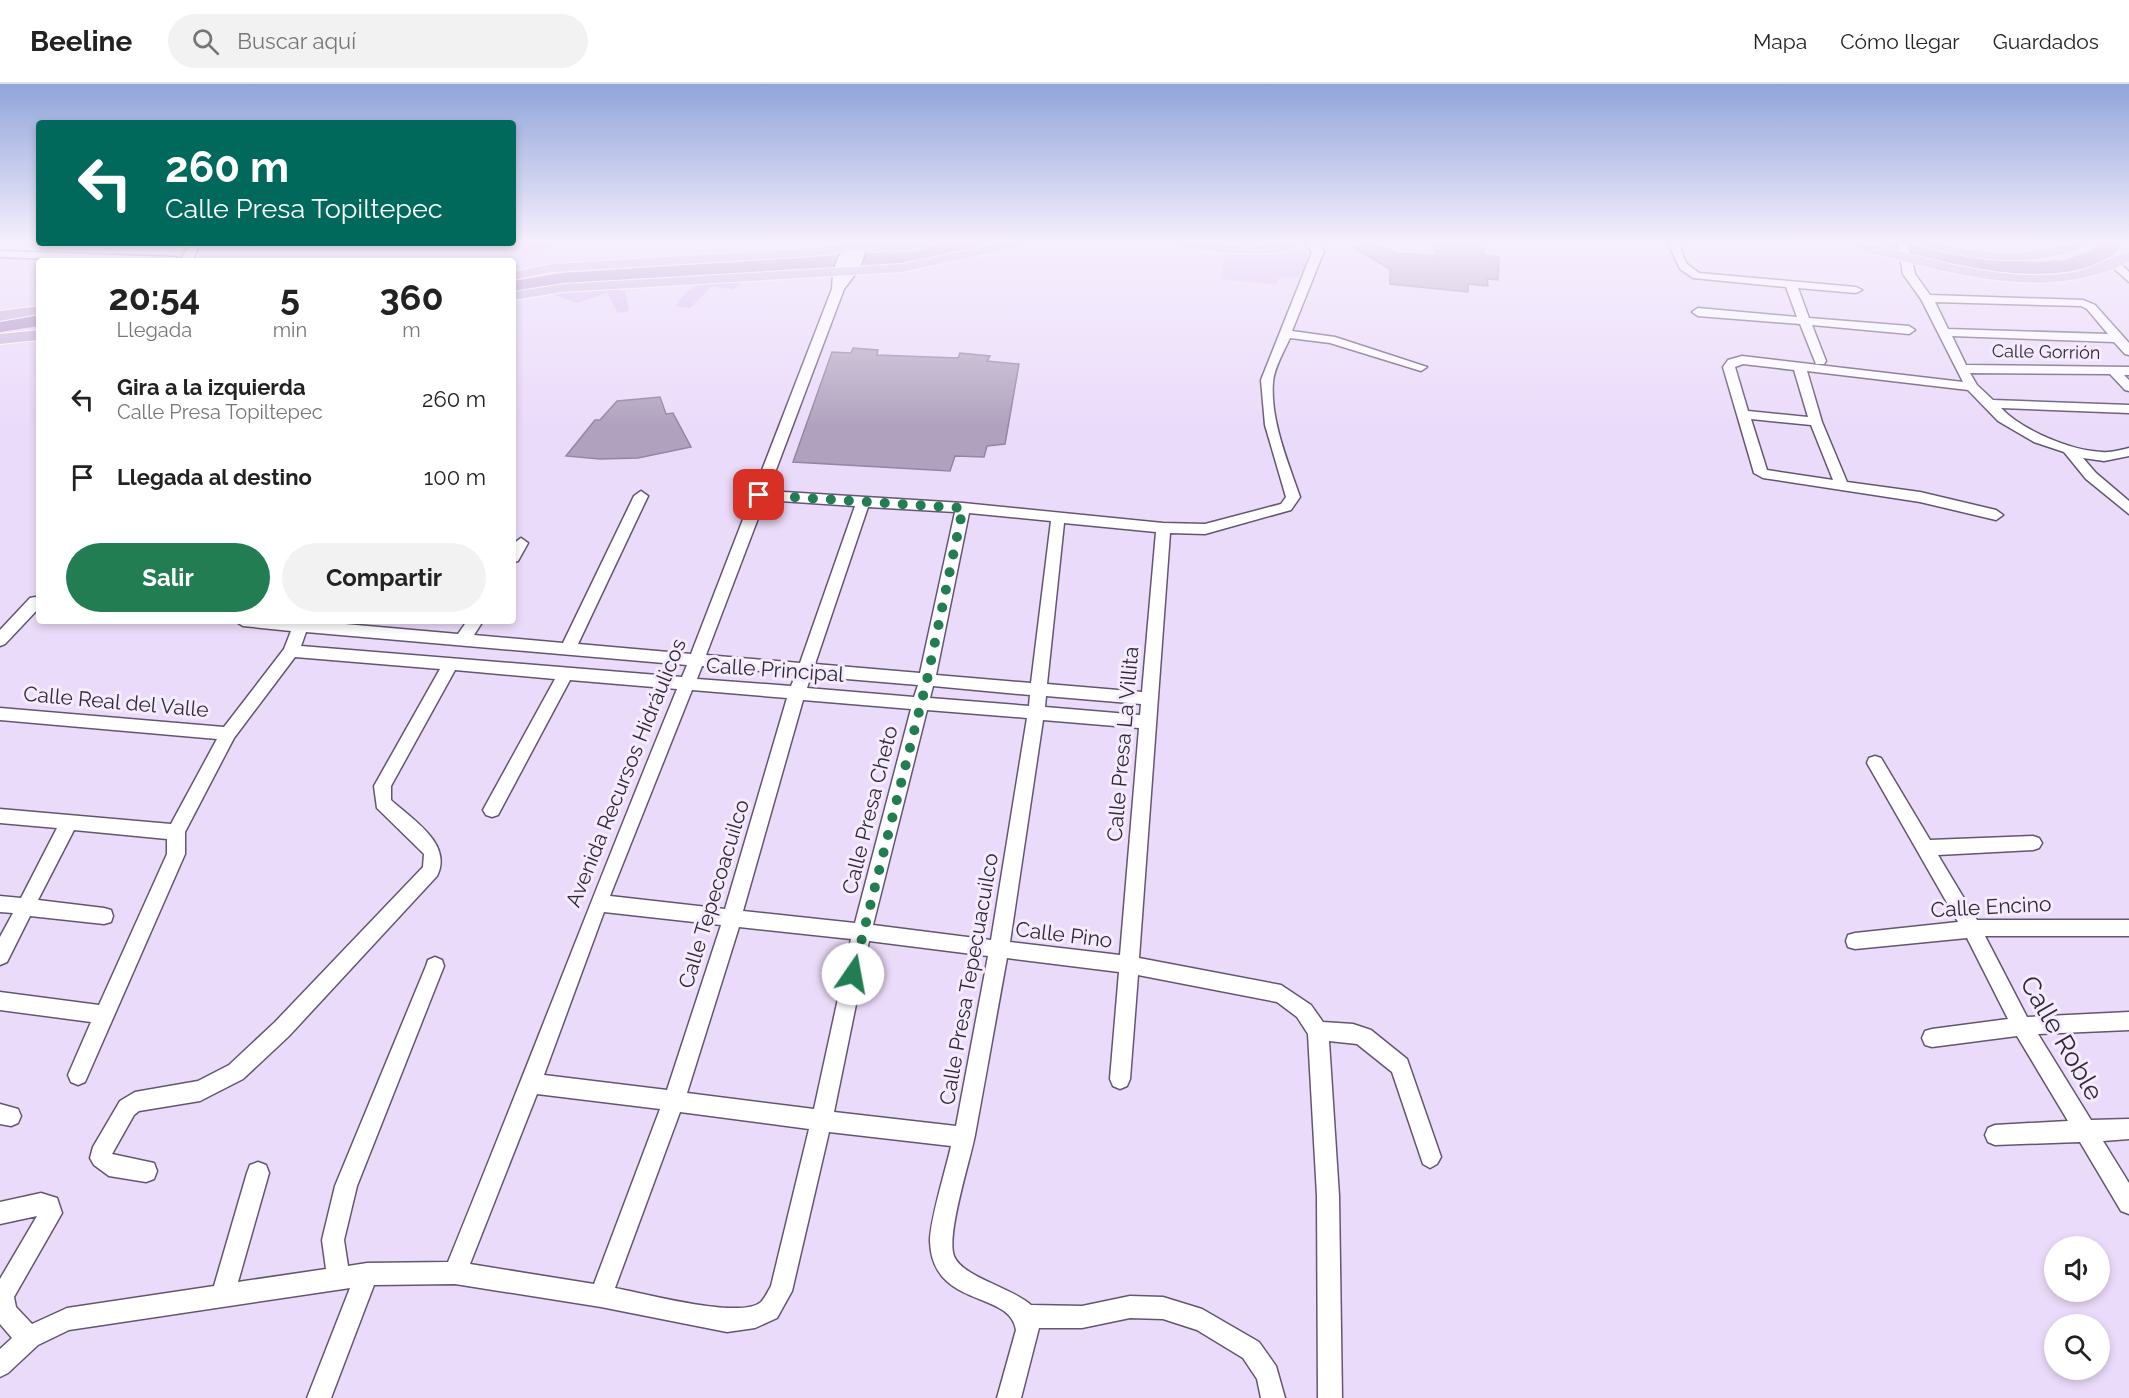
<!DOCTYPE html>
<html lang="es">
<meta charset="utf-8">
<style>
:root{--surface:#fff;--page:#f2f2f2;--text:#222;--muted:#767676;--line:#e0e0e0;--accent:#237d53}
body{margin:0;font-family:Raleway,sans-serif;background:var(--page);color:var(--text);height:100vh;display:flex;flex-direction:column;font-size:22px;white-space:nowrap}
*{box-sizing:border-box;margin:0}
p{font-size:20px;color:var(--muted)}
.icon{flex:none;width:33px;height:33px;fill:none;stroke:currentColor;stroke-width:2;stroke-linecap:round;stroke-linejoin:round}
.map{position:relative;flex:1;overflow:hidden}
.side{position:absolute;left:36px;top:174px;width:480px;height:366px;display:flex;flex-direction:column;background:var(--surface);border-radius:6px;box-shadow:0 3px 9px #0003}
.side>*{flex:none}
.hud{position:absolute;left:36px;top:36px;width:480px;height:126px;border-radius:6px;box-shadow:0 3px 9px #0003;background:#00695c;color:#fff;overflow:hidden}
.fabs{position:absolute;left:2044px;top:1152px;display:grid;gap:12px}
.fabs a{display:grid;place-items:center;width:66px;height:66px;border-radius:50%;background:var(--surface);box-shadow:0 3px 9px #0003;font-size:30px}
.pin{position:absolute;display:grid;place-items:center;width:51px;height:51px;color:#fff;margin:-26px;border-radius:12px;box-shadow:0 3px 9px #0006}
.me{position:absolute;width:66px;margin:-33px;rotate:12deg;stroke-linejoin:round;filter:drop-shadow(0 0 4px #0008)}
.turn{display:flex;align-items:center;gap:21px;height:126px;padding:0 30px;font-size:27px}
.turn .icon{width:78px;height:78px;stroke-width:2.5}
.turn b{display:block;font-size:42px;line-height:51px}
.eta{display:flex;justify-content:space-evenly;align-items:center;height:102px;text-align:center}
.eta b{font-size:36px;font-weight:700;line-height:42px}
.primary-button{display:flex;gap:12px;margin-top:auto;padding:12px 30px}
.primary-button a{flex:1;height:69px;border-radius:36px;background:var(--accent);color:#fff;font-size:24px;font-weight:700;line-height:69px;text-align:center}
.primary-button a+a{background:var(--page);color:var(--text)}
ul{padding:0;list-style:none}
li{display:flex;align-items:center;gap:18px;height:78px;padding:0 30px}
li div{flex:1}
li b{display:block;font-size:22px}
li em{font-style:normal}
header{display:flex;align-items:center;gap:36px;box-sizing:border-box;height:84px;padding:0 30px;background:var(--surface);border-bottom:2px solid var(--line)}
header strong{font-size:28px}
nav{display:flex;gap:33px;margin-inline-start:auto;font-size:21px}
.search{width:420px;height:54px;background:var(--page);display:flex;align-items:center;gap:15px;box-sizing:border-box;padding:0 21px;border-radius:33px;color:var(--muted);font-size:22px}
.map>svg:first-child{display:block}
.green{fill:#d9bef2}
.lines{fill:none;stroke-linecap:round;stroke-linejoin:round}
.river{fill:#ac8fc6;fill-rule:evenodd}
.building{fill:#b0a2be;stroke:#9485a1;stroke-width:1.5}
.minor-casing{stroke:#645670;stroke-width:3}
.major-casing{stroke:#fff;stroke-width:2}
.minor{fill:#fff;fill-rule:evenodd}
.major{fill:#c9b5da;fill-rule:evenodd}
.route{stroke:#237d53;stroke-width:10;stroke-dasharray:0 18}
.labels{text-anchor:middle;stroke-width:6;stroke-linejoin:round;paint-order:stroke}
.far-street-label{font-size:18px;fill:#302a35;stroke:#f5ebfe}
.street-label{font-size:21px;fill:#302a35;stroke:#f5ebfe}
.near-street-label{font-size:26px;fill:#302a35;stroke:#f5ebfe}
</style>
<header>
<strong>Beeline</strong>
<div class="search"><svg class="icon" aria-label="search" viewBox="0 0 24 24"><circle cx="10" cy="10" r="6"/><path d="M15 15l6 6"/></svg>Buscar aquí</div>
<nav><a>Mapa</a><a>Cómo llegar</a><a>Guardados</a></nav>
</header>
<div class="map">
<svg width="2129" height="1314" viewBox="0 0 2129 1314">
<rect width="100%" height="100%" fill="#ebdbfa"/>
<g class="green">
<path d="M523,159H558C545,168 517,180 502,172Z"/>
<path d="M1294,166L1308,169L1304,187L1297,194L1280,193L1277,201L1221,195L1225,171H1268Z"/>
<path d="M744,197L733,206L712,202L690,224L676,222C692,194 714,198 744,197Z"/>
<path d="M609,204L625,207L629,227L618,229L607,209L577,219L554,211L557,208Z"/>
</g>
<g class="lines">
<g class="river">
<path d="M944,159H982L980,163L903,179L562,201L513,209V197L562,189L903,167Z"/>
<path d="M1879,159H1909L1972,173L2037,178L2065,176L2086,169L2101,159H2123C2089,209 1970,186 1921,174C1910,171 1885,169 1879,159Z"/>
<path d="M39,230V242L0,248V236Z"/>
</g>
</g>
<g class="building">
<path d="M1435,159H1475V163L1484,164V171L1499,173L1498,196L1487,195L1488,202L1468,200V208L1390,200V185L1351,162L1375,160L1397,169L1436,172Z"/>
<path d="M853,264L878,266L877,271L958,274L960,269L990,272L987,277L1019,280L1005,360L987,362L984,373L955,372L950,387L793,378L832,268L851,269Z"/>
<path d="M660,313L666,330L673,329L691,363L638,374L600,375L566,372L595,336H600L617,317Z"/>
</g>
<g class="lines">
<defs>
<g id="minor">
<path d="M190,159H200L192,177H180Z"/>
<path d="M850,159H861L860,161L865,169L860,184L844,205L768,407L963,419L1163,439L1205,440L1281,420L1286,413L1265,341L1261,296L1312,168L1305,159H1315L1324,167L1292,247L1335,253L1427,283L1421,287L1330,259L1290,254C1284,267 1274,284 1273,298C1270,336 1288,378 1300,413L1291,426L1205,450L1170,449L1139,874L1281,901L1311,921L1323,938L1353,940L1371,946L1407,975L1441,1073L1437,1080L1430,1084L1423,1080L1392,988L1357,960L1329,957L1339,1112L1342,1314H1318L1317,1112L1308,950L1297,933L1277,918L1138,891L1130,995L1127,1002L1120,1005L1113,1002L1110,995L1119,888L1007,874C996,933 986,992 975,1051C970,1077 946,1151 954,1172C962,1193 1013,1204 1031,1221L1082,1222L1130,1212L1163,1213L1202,1225L1259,1258L1276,1282L1285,1314H1261L1257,1295L1243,1274L1197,1246L1163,1235L1130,1234L1082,1244H1039L1021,1314H997L1016,1246C1011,1206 932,1225 930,1157C930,1136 946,1085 951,1062L829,1048L792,1207L777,1234L755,1244L727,1248L601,1223L455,1200L374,1201L331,1314H307L350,1204L69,1246L38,1261L8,1289L0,1293V1265L12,1254L0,1240V1195L37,1132L0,1140V1118L41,1109L57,1114L62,1129L14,1213L16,1223L32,1240L67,1224L214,1202L247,1089L250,1081L258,1078L266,1081L269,1089L238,1198L326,1185L322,1156L335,1102L426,882L428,876L435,873L442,876L444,882L357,1102L344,1156L348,1182L367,1179L448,1178C526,987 599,795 677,605L570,596L498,731L492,733L486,731L483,726L555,595L455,586L391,702V716C413,736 453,760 437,792L289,952L243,995L200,1017L139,1027L134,1031L112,1070L154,1079L157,1087L154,1095L146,1098L109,1092L94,1081L90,1074L93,1063L120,1017L135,1008L198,997L229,981L275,938L423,783L424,770L377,724L374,702L440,585L295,573L234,654L185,748V770L85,998L78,1001L71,998L68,991L91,938L0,926V908L99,921L167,770V755L74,746L38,816L104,824L111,826L113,832L111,838L104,840L30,832L7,878L0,881V853L13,829L0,828V812L21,814L57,744L0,739V725L171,740L217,655L0,636V624L224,643L284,565L291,547L243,542L235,537H311L458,550L467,537H483L474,551L563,559L634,412L641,407L648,412L578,560L691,570L832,205C833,186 835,172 850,159ZM765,416L855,422L800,579L706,571ZM868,423L955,428L920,589L815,580ZM969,429L1051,437L1031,599L936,591ZM1064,439L1156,448L1142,608L1047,600ZM306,548L687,581L682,593L301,562ZM702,582L796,590L791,602L697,595ZM811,592L918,601L914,613L807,604ZM933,602L1030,611L1029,622L930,614ZM692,606L787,614L725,825L610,812ZM1046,612L1141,620L1140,631L1045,623ZM803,616L911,625L855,839L743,827ZM927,626L1027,634L991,856L873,841ZM1043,636L1139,644L1120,871L1010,858ZM604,828L721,841L667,1006L544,991ZM739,843L851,855L814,1025L687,1009ZM869,857L988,872L956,1042L834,1028ZM537,1010L660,1025L594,1200L470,1180ZM680,1028L809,1045L771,1202C768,1207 765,1214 761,1218C741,1236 643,1209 615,1204Z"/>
<path d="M1668,159H1678L1686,179L1699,189L1856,203L1862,206L1856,209L1798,204L1809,234L1909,242L1915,246L1909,250L1812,241L1826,277L1824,280H1816L1800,240L1698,232L1692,228L1698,224L1797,233L1786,203L1693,194L1680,185Z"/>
<path d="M1898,159H1908L1915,190L1930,211L2083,216L2095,221L2129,259V271L2125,270L2114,258L1952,252L1966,281L2129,283V291H2124L2129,296V307L2125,306L2110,290L1970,289L1977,301L1993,316L2129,321V329L2001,324C2022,346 2071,367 2102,368C2110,369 2120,366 2129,364V372L2104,377L2083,374L2096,389L2129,417V430L2086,395L2064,368L2034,358L1998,337L1968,306L1807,287L1822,338L1847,398L1920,408L1996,426L2003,431L1996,436L1920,418L1763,394L1754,389L1723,283L1728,276L1742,272L1963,298L1921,215L1903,190ZM1935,218L2081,222L2087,225L2108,250L1948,245ZM1743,280L1794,286L1808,333L1748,327L1735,283ZM1751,335L1811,341L1833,396L1767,386Z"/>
<path d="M0,167L175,173L181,176L107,177L0,173Z"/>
<path d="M2111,178H2119L2129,188V198L2111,182Z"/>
<path d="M521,454L528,459L518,477L513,478V460Z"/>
<path d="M35,513L39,514V524L5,560L0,562V546L30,514Z"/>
<path d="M1875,672L1881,674L1930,756L2033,752L2039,754L2042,759L2039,764L2033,766L1938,771L1977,836H2129V852H1985L2027,933L2129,928V946L2038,950L2091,1036L2129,1035V1055L2103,1057L2129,1099V1130L2121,1127L2080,1058L1995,1061L1988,1058L1985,1051L1988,1044L1995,1041L2068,1037L2017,952L1932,963L1925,961L1922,954L1925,947L1932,945L2008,935L1967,854L1855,865L1848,863L1846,857L1848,851L1855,849L1958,838L1867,679L1869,674Z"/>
<path d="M0,1020L18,1025L21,1032L18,1039L11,1042L0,1040Z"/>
</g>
<g id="major">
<path d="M847,159H932C919,172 875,166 857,166C843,166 828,170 814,172L553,188L513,196V188L553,180L814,164Z"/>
<path d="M999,159H1026L1019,163L902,188L563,208L513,216V208L563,200L902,180Z"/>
<path d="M1170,159H1215L1249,163L1271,159H1302C1284,178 1203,166 1177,163Z"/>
<path d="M1848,159C1875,159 1898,167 1924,174C1970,185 2021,196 2069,189C2094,185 2108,173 2129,168V178C2055,215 1972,195 1895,175C1882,171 1857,169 1848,159Z"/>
<path d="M1918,159C1948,159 1977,168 2007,169C2036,169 2062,159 2090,159C2083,166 2070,169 2060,171C2012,182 1967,174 1920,162Z"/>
<path d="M39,222V230L0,237V227Z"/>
<path d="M39,246V256L0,260V250Z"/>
</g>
</defs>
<use href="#minor" class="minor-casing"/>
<use href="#major" class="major-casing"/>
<use href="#minor" class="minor"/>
<use href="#major" class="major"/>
</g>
<linearGradient id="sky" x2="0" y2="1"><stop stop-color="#90a5da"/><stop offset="0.46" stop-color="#f6effd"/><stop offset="1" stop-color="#f6effd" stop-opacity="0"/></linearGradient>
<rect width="2129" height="343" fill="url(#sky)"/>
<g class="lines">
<path class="route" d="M759,411L963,424L927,596L853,890"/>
</g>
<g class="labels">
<g class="far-street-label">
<text transform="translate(2046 268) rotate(1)" y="6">Calle Gorrión</text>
</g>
<g class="street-label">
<text transform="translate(775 586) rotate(4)" y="7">Calle Principal</text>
<text transform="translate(116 618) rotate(5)" y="7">Calle Real del Valle</text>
<text transform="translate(1123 660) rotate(-85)" y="7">Calle Presa La Villita</text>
<text transform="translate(626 689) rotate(-68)" y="7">Avenida Recursos Hidráulicos</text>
<text transform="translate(870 726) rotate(-76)" y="7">Calle Presa Cheto</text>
<text transform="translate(714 810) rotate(-73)" y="7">Calle Tepecoacuilco</text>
<text transform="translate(1991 823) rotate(-3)" y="7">Calle Encino</text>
<text transform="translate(1064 851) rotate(7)" y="7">Calle Pino</text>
<text transform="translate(969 895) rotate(-80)" y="7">Calle Presa Tepecuacuilco</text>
</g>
<g class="near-street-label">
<text transform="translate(2062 954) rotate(60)" y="9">Calle Roble</text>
</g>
</g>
</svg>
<div class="fabs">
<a><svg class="icon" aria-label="sound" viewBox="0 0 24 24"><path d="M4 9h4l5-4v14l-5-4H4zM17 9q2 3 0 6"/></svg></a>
<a><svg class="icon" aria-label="search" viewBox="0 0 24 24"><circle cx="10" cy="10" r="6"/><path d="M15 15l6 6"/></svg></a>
</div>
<div class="pin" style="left:759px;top:411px;background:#d93025"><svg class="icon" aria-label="arrive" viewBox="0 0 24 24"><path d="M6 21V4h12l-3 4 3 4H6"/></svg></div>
<svg class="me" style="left:853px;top:890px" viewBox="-20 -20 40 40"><circle r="19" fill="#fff"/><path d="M0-13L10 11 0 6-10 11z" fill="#237d53"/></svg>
<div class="hud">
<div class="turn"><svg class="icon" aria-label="left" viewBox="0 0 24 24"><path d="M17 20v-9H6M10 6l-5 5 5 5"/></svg><div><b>260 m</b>Calle Presa Topiltepec</div></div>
</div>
<section class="side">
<div class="eta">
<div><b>20:54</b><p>Llegada</p></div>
<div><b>5</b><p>min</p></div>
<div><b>360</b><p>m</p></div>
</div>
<ul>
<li><svg class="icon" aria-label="left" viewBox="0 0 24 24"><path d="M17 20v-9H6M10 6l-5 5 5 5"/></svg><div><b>Gira a la izquierda</b><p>Calle Presa Topiltepec</p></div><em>260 m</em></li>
<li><svg class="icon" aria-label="arrive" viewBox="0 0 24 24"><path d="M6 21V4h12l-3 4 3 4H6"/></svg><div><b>Llegada al destino</b></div><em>100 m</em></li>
</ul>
<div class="primary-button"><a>Salir</a><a>Compartir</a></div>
</section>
</div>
